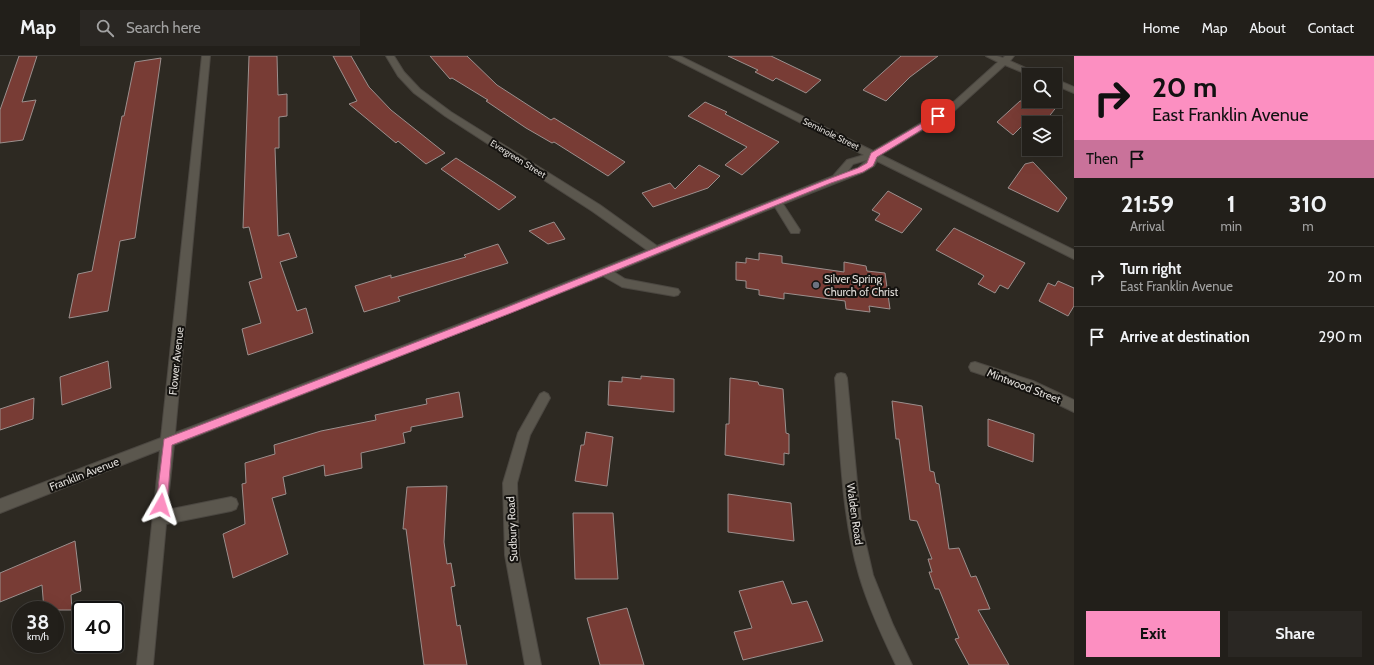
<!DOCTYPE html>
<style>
:root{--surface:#221f1a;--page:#2a2723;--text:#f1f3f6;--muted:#a2a2a2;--line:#3f3d39;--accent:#fc8fc1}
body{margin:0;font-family:Cabin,sans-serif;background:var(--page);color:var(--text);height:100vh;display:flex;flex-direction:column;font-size:15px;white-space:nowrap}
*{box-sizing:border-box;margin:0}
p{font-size:13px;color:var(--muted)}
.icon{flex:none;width:22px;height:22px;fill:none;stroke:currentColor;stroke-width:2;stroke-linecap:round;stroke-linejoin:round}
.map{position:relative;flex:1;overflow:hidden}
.sheet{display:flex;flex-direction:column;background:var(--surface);width:300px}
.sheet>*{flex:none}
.banner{background:#fc8fc1;color:#111;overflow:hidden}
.buttons{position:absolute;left:1022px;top:12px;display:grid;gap:8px}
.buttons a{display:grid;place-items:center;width:40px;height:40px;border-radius:0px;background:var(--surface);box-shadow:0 4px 16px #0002,0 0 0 1px var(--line);font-size:20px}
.speed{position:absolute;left:12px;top:545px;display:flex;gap:8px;font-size:20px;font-weight:700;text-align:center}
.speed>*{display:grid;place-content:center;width:52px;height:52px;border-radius:50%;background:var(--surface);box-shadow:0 4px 16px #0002,0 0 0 1px var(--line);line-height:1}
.speed small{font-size:10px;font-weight:400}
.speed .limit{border:2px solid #111;border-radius:6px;background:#fff;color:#111}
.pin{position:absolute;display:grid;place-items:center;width:34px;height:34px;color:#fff;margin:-17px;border-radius:8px;box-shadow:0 2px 6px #0006}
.me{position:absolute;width:44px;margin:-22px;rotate:6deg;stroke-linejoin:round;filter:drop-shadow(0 0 3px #0008)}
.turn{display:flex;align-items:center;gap:14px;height:84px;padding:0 12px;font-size:18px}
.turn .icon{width:52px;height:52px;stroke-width:2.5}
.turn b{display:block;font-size:28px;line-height:34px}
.then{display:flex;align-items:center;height:38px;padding:0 12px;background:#0003;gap:8px;font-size:15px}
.eta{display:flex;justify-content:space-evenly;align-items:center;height:68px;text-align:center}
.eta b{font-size:24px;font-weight:800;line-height:28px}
.cta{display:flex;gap:8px;margin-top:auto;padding:8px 12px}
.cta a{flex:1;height:46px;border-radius:0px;background:var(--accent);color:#111;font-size:16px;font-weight:800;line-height:46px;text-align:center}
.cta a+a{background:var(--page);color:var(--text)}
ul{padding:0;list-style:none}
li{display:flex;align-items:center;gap:12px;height:60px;padding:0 12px;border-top:1px solid var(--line)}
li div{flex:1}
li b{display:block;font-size:15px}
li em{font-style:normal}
header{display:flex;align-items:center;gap:24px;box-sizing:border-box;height:56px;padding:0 20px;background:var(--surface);border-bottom:1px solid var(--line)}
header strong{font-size:19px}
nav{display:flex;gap:22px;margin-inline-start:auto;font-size:14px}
.search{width:280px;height:36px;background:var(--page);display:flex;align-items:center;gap:10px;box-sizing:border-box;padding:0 14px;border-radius:0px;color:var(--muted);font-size:15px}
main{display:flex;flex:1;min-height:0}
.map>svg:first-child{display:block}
.building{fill:#783c35;stroke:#9b8f8d}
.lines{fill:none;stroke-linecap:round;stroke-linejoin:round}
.minor-casing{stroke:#4b4741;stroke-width:2}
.minor{fill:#5b574e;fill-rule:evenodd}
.route{fill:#fc8fc1;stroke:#a45d7d}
.worship-dot{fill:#6b7280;stroke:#14120f;stroke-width:1.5}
.labels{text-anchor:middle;stroke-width:4;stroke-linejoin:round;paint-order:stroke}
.far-street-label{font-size:9px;fill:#e0ddd9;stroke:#14120f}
.poi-label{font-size:11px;fill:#e0ddd9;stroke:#14120f;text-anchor:start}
.street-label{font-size:11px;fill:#e0ddd9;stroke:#14120f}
</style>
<header>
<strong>Map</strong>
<div class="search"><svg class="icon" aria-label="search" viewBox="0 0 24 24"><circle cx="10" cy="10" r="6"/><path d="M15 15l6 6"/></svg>Search here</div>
<nav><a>Home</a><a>Map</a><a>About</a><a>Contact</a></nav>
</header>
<main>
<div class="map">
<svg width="1074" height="609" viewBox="0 0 1074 609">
<rect width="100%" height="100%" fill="#2d2922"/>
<g class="building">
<path d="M19,0H37L22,46L36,44L23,84L0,87V54Z"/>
<path d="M249,0H277L278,39L287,38V60L279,61V92H275L278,180L289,177L297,201L280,206L297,255L306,252L313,277L248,299L242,273L261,267L249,226L262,222L249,171L243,172Z"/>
<path d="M333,0H351L369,31L391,54L445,97L426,108L398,85L396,87L349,48L357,45Z"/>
<path d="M430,0H467L497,29L551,64L554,62L625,106L608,120L554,86L552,87L526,72L486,45L488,44L452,22L450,23Z"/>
<path d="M728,0H771L821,24L806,37L776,22L773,25L755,16L758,14Z"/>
<path d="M901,0H938L910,21L886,45L863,34Z"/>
<path d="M161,2L135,182L120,185L108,255L69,262L78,218L92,215L122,60H124L135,6Z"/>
<path d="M1020,45H1061L1044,67H1029V74L1022,70L1013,79L997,66Z"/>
<path d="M705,46L727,56L725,58L779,86L742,119L725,109L747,91L688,60Z"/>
<path d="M456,102L495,127L516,141L499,154L441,113Z"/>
<path d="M1033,106L1067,142L1058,156L1008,132L1025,108Z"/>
<path d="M699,109L720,120L708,132L653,151L642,137L670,127L675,133Z"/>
<path d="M888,135L922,153L902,177L875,164L880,158L872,154Z"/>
<path d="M554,166L565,183L548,188L529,175Z"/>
<path d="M954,172L1025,207L1008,233L1000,229L995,237L978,228L984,220L981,218L936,194Z"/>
<path d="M498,188L508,207L398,241L400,245L364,256L355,230L391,219V222L466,201L464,199Z"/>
<path d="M759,197L782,200V207L844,216V206L866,210L867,215L885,217L890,253L869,250L870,256L846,253L845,245L784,237V243L759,239V234L746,232V225L736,224V206L746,207V202L759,204Z"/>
<path d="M1058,225L1074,232V250L1068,260L1039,245L1048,227L1055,230Z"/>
<path d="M108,305L111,332L62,349L60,321Z"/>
<path d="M641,320L674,323V356L608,349L609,325L622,326V321L641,323Z"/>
<path d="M730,322L758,326L759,329L783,333L786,377L789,378V398L784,397V409L725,399L726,368H729Z"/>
<path d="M459,336L463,361L411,371V375L403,377L405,387L361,397L362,412L325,420L324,409L283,421L286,438L272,442L288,498L233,522L223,478L245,468L242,428L246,427L245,407L275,398L274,389L321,375L376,364L375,359L427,348L426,343Z"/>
<path d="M34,342L33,363L0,374V353Z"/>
<path d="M892,345L922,350L930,415L934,416L936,427L939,428L949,493L959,492L971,521L976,520L990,553L978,554L1009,609H969L955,583L959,582L939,533H935L929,516H932L928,503H932L917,465L910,464L899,383H896Z"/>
<path d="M988,363L1034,378L1033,406L988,390Z"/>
<path d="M586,376L613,381L607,430L575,425L581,389H584Z"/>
<path d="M447,430L444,486L447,508L451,507L455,530L451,531L457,570L460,569L467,609H424L406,473H403L407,431Z"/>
<path d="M728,438L791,447L794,485L728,476Z"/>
<path d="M573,457H613L618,523H575Z"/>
<path d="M75,485L81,535L71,539L72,554H44L42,529L0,546V517Z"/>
<path d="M783,525L792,548L807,545L823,585L743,604L734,576L752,572L739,535Z"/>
<path d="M627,552L644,609H600L587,562Z"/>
</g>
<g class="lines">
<defs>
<g id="minor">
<path d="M202,0H210L175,377L504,251L647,194L592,155L445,60L414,37L398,20L386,0H394L404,16L420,33L451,56L600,149L657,190L833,120L847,104L864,99L669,0H680L873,95L948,51L998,6L986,0H997L1003,2L1005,0H1014L1010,5L1041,19H1029L1005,9L954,55L881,99L1074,194V203L877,105L874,110L864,116L783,148L800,174L799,177H791L775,151L614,216L625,223L678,233L680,236L678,239L674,240L622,231L603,220L174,389L167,454L231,441L236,443L238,448L236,453L231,455L166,468L153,609H137L160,394L0,457V443L161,382ZM867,104L858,112L848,115L853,108Z"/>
<path d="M1055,23L1074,31V37L1055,29Z"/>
<path d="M975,306L1033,325L1074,344V356L1026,333L971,315L969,311L971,307Z"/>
<path d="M841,317L845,318L847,322L861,467L873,519L893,569L912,609H896C882,580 868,550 859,519C841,458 840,385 835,322L837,318Z"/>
<path d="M544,336L548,338L550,342L530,379L517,427L519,499L541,609H525L505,499L503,427L518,377L540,338Z"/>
</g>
</defs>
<use href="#minor" class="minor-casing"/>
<use href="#minor" class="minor"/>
</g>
<path class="route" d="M938,58L942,60L941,62L877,101L873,110L863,116L831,127L511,257L172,389L167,449L165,453L161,454L158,453L156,449L164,383L505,252L826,124L858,112L867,107L871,97Z"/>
<circle class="worship-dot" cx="816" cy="229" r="4"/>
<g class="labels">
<g class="far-street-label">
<text transform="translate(831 78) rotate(26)" y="3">Seminole Street</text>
<text transform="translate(518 103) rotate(32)" y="3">Evergreen Street</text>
</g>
<g class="poi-label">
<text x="824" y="227">Silver Spring<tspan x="824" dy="13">Church of Christ</tspan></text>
</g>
<g class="street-label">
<text transform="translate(176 305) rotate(-84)" y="4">Flower Avenue</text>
<text transform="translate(1024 330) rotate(21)" y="4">Mintwood Street</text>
<text transform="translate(84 418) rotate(-21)" y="4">Franklin Avenue</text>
<text transform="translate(855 458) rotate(82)" y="4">Walden Road</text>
<text transform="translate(512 473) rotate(-93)" y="4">Sudbury Road</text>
</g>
</g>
</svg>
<div class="buttons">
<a><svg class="icon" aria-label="search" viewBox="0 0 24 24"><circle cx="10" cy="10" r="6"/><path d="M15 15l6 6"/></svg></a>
<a><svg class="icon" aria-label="layers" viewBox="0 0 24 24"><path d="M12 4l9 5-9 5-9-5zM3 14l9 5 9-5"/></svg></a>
</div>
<div class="speed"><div>38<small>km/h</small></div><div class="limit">40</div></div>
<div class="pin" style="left:938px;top:60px;background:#d93025"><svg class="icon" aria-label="arrive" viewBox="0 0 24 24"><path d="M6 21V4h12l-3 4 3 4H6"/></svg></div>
<svg class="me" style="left:161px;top:449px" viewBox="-20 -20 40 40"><path d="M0-17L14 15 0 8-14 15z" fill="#fc8fc1" stroke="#fff" stroke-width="4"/></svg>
</div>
<section class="sheet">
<div class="banner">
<div class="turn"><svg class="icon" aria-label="right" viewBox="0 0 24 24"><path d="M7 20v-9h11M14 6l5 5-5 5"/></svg><div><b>20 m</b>East Franklin Avenue</div></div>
<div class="then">Then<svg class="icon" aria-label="arrive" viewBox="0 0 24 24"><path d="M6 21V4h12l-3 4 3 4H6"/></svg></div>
</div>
<div class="eta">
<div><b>21:59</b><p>Arrival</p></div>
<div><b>1</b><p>min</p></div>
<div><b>310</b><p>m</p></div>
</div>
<ul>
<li><svg class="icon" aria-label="right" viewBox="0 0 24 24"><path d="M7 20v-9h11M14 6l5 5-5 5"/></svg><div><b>Turn right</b><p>East Franklin Avenue</p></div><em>20 m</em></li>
<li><svg class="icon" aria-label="arrive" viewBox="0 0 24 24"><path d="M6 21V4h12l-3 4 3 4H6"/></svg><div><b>Arrive at destination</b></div><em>290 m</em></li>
</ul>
<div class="cta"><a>Exit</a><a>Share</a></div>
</section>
</main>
